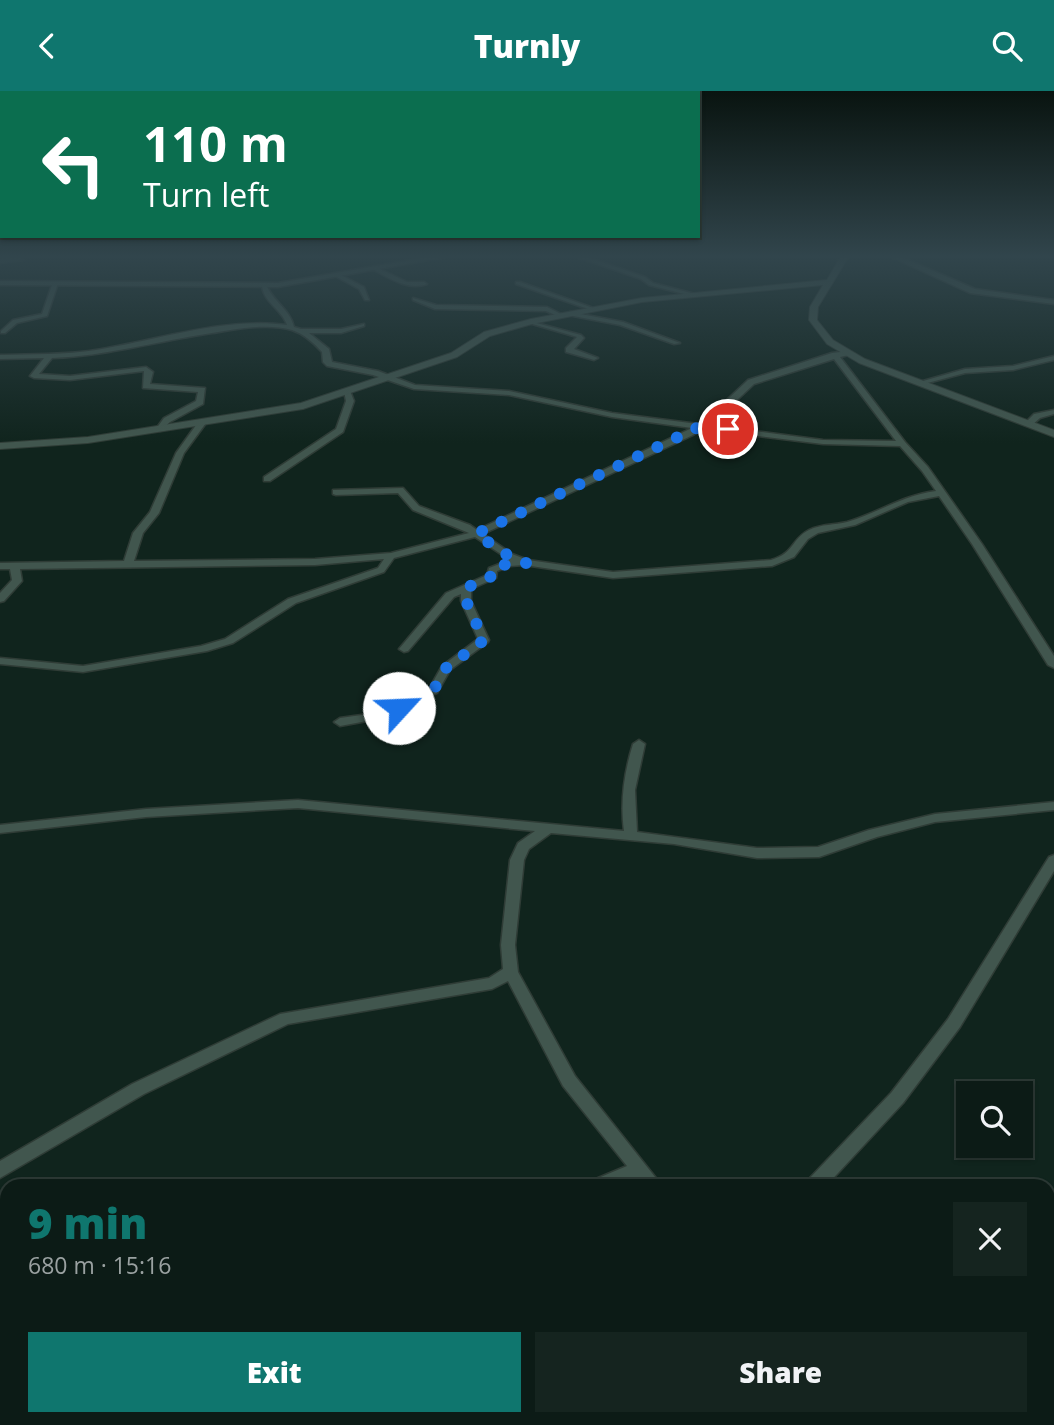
<!DOCTYPE html>
<meta charset="utf-8">
<style>
:root{--surface:#0c1b16;--page:#15241f;--text:#f1f3f6;--muted:#9aa1a1;--line:#2c3935;--accent:#0f766e}
body{margin:0;font-family:"Open Sans",sans-serif;background:var(--page);color:var(--text);height:100vh;display:flex;flex-direction:column;font-size:26px;white-space:nowrap}
*{box-sizing:border-box;margin:0}
p{font-size:23px;color:var(--muted)}
.icon{flex:none;width:38px;height:38px;fill:none;stroke:currentColor;stroke-width:2;stroke-linecap:round;stroke-linejoin:round}
.map{position:relative;flex:1;overflow:hidden}
.sheet{position:absolute;left:0px;top:1088px;width:1055px;height:247px;display:flex;flex-direction:column;background:var(--surface);border-radius:21px 21px 0 0;box-shadow:0 2px 5px #0004,0 0 0 2px var(--line)}
.sheet>*{flex:none}
.banner{position:absolute;left:0px;top:0px;width:700px;height:147px;box-shadow:0 2px 5px #0004,0 0 0 2px var(--line);background:#0b6e4f;color:#fff;overflow:hidden}
.controls{position:absolute;left:956px;top:990px;display:grid;gap:14px}
.controls a{display:grid;place-items:center;width:77px;height:77px;border-radius:0px;background:var(--surface);box-shadow:0 2px 5px #0004,0 0 0 2px var(--line);font-size:35px}
.pin{position:absolute;display:grid;place-items:center;width:60px;height:60px;color:#fff;margin:-30px;border:4px solid #fff;border-radius:50%;box-shadow:0 2px 7px #0007}
.me{position:absolute;width:77px;margin:-38px;rotate:65deg;stroke-linejoin:round;filter:drop-shadow(0 0 5px #0008)}
.turn{display:flex;align-items:center;gap:24px;height:147px;padding:0 28px;font-size:32px}
.turn .icon{width:91px;height:91px;stroke-width:2.5}
.turn b{display:block;font-size:49px;line-height:60px}
.round{display:grid;place-items:center;flex:none;width:74px;height:74px;border-radius:0px;background:var(--page)}
.overview{display:flex;align-items:center;justify-content:space-between;height:119px;padding:0 28px}
h1{font-size:42px;font-weight:800;line-height:52px;color:var(--accent)}
.button{display:flex;gap:14px;margin-top:auto;padding:14px 28px}
.button a{flex:1;height:80px;border-radius:0px;background:var(--accent);color:#fff;font-size:28px;font-weight:800;line-height:80px;text-align:center}
.button a+a{background:var(--page);color:var(--text)}
header{display:flex;justify-content:space-between;align-items:center;height:91px;padding:0 28px;background:var(--accent);color:#fff;font-size:32px;font-weight:800}
.map>svg:first-child{display:block}
.lines{fill:none;stroke-linecap:round;stroke-linejoin:round}
.minor-casing{stroke:#2f3c36;stroke-width:3}
.tertiary-casing{stroke:#2f3c36;stroke-width:3}
.secondary-casing{stroke:#2f3c36;stroke-width:2}
.minor{fill:#41564e;fill-rule:evenodd}
.tertiary{fill:#41564e;fill-rule:evenodd}
.secondary{fill:#41564e;fill-rule:evenodd}
.route{stroke:#1a73e8;stroke-width:12;stroke-dasharray:0 21.6}
</style>
<header><svg class="icon" aria-label="back" viewBox="0 0 24 24"><path d="M15 5l-7 7 7 7"/></svg>Turnly<svg class="icon" aria-label="search" viewBox="0 0 24 24"><circle cx="10" cy="10" r="6"/><path d="M15 15l6 6"/></svg></header>
<div class="map">
<svg width="1054" height="1334" viewBox="0 0 1054 1334">
<rect width="100%" height="100%" fill="#10241d"/>
<g class="lines">
<defs>
<g id="minor">
<path d="M574,165H584L645,186L653,192L695,203L692,205L649,194L641,188Z"/>
<path d="M0,168L21,167L24,169L0,172Z"/>
<path d="M374,175L407,191H424L427,193C408,200 389,187 372,178Z"/>
<path d="M335,183H339L364,196L369,209H365L359,198L335,185Z"/>
<path d="M53,191L58,192L47,225L17,232L5,242H1V240L13,229L42,223Z"/>
<path d="M516,191H520L596,218L591,219L516,193Z"/>
<path d="M262,193H266C272,210 290,218 294,236L301,238H341L364,233V235L341,242H309L329,258L332,271L378,280L415,294L509,300L612,322L698,333L714,321L748,289L832,262L849,260V264L840,266L905,351L928,376L982,453L1054,565V577L1048,574L972,453L939,405L908,411L855,434L818,442L808,448L794,466L772,475L613,487L524,474L510,475L497,480L496,487L471,498V510L489,549L488,551L450,579L437,602L383,627L340,635L334,631L340,627L376,622L429,598L442,575L478,548L461,510V503L454,506L408,560L404,561L399,558L446,502L487,484L489,477L510,469L475,446L394,467L384,481L296,512L233,552L207,560L83,581L0,573V567L83,575L201,555L225,548L288,508L378,477L384,468L315,474L20,478L22,490L4,510L0,511V502L12,489L10,478H0V472L124,470L133,442L150,421L176,362L199,330L206,332L184,362L159,422L143,442L134,470L315,468L391,462L469,442L413,419L398,402L336,404L333,403V399L403,397L419,415L470,434L477,439L692,337L612,326L509,304L414,298L373,284L327,275L323,271L322,261C314,252 304,243 292,239C267,232 237,238 212,242C158,250 106,265 52,267L39,283L70,285L146,276L153,281L150,293L205,297L203,313L170,331L160,340L156,338L164,327L196,310L198,301L143,297L144,280L70,289L34,287L30,285L44,267L0,268V264C32,263 65,264 96,259C159,249 224,226 287,234C282,218 262,211 262,193ZM834,268L896,350L823,349L707,334L720,325L754,293ZM701,338L823,353L900,355L922,380L936,400C903,404 878,422 847,431C835,434 821,433 809,439C791,448 795,462 771,469L613,481L528,469L512,463L483,443L693,344Z"/>
<path d="M413,207L436,214L547,216L565,225L560,226L546,220L435,218L413,209Z"/>
<path d="M570,221L623,231L680,252L674,253L620,234L568,224L567,223Z"/>
<path d="M529,230L581,244L584,247L574,258L598,267L594,269L566,261V257L577,246L529,232Z"/>
<path d="M1054,265V269L1013,279L965,282L920,294L916,292L965,278L1013,275Z"/>
<path d="M344,300H350L354,310L343,341L270,390H264V386L336,338L346,310Z"/>
<path d="M1054,319V323L1040,327L1032,334L1025,332L1034,323Z"/>
<path d="M639,649L645,653L635,699L637,741L757,757L818,756L869,739L935,723L1054,711V719L935,731L877,746L819,766L757,767L674,753L551,742L529,758L524,769L515,854L518,881L575,985L663,1096H643L637,1087L618,1096H588L591,1090L627,1075L563,995L508,890L492,898L288,933L144,1003L0,1087V1070L132,993L280,923L489,887L503,878L501,854L510,769L518,752L535,740L298,717L146,726L0,742V734L146,718L298,709L624,740C620,710 624,682 633,653Z"/>
<path d="M1054,764V780L960,936L903,1012L825,1096H804L807,1090L891,1002L948,928L1049,766Z"/>
<path d="M1048,1319L1052,1321L1054,1325L1053,1334H960L958,1328H1007L1008,1331L1009,1328H1048Z"/>
<path d="M41,1328H67L65,1334H39Z"/>
<path d="M536,1328H561L559,1334H534Z"/>
<path d="M923,1328H943L944,1334H924Z"/>
</g>
<g id="tertiary">
<path d="M434,165H451L278,196L0,194V190L278,192Z"/>
<path d="M889,165H899L975,198L1054,209V213L970,202Z"/>
</g>
<path id="secondary" d="M841,165H849L818,216L817,229L833,249L865,268L1054,339V346L859,272L827,253L809,229L810,216L823,194L642,211L532,233L490,245L457,266L303,318L88,352L0,358V352L88,346L301,312L451,262L484,241L531,228L642,207L827,189Z"/>
</defs>
<use href="#minor" class="minor-casing"/>
<use href="#tertiary" class="tertiary-casing"/>
<use href="#secondary" class="secondary-casing"/>
<use href="#minor" class="minor"/>
<use href="#tertiary" class="tertiary"/>
<use href="#secondary" class="secondary"/>
</g>
<linearGradient id="sky" x2="0" y2="1"><stop stop-color="#091410"/><stop offset="0.47" stop-color="#31454c"/><stop offset="1" stop-color="#31454c" stop-opacity="0"/></linearGradient>
<rect width="1054" height="352" fill="url(#sky)"/>
<g class="lines">
<path class="route" d="M399,617L433,600L446,577L484,549L466,510V497L492,485V479L509,472H526L509,465L476,443L701,335L728,338"/>
</g>
</svg>
<div class="controls">
<a><svg class="icon" aria-label="search" viewBox="0 0 24 24"><circle cx="10" cy="10" r="6"/><path d="M15 15l6 6"/></svg></a>
</div>
<div class="pin" style="left:728px;top:338px;background:#d93025"><svg class="icon" aria-label="arrive" viewBox="0 0 24 24"><path d="M6 21V4h12l-3 4 3 4H6"/></svg></div>
<svg class="me" style="left:399px;top:617px" viewBox="-20 -20 40 40"><circle r="19" fill="#fff"/><path d="M0-13L10 11 0 6-10 11z" fill="#1a73e8"/></svg>
<div class="banner">
<div class="turn"><svg class="icon" aria-label="left" viewBox="0 0 24 24"><path d="M17 20v-9H6M10 6l-5 5 5 5"/></svg><div><b>110 m</b>Turn left</div></div>
</div>
<section class="sheet">
<div class="overview"><div><h1>9 min</h1><p>680 m · 15:16</p></div><a class="round"><svg class="icon" aria-label="close" viewBox="0 0 24 24"><path d="M6 6l12 12M18 6L6 18"/></svg></a></div>
<div class="button"><a>Exit</a><a>Share</a></div>
</section>
</div>
